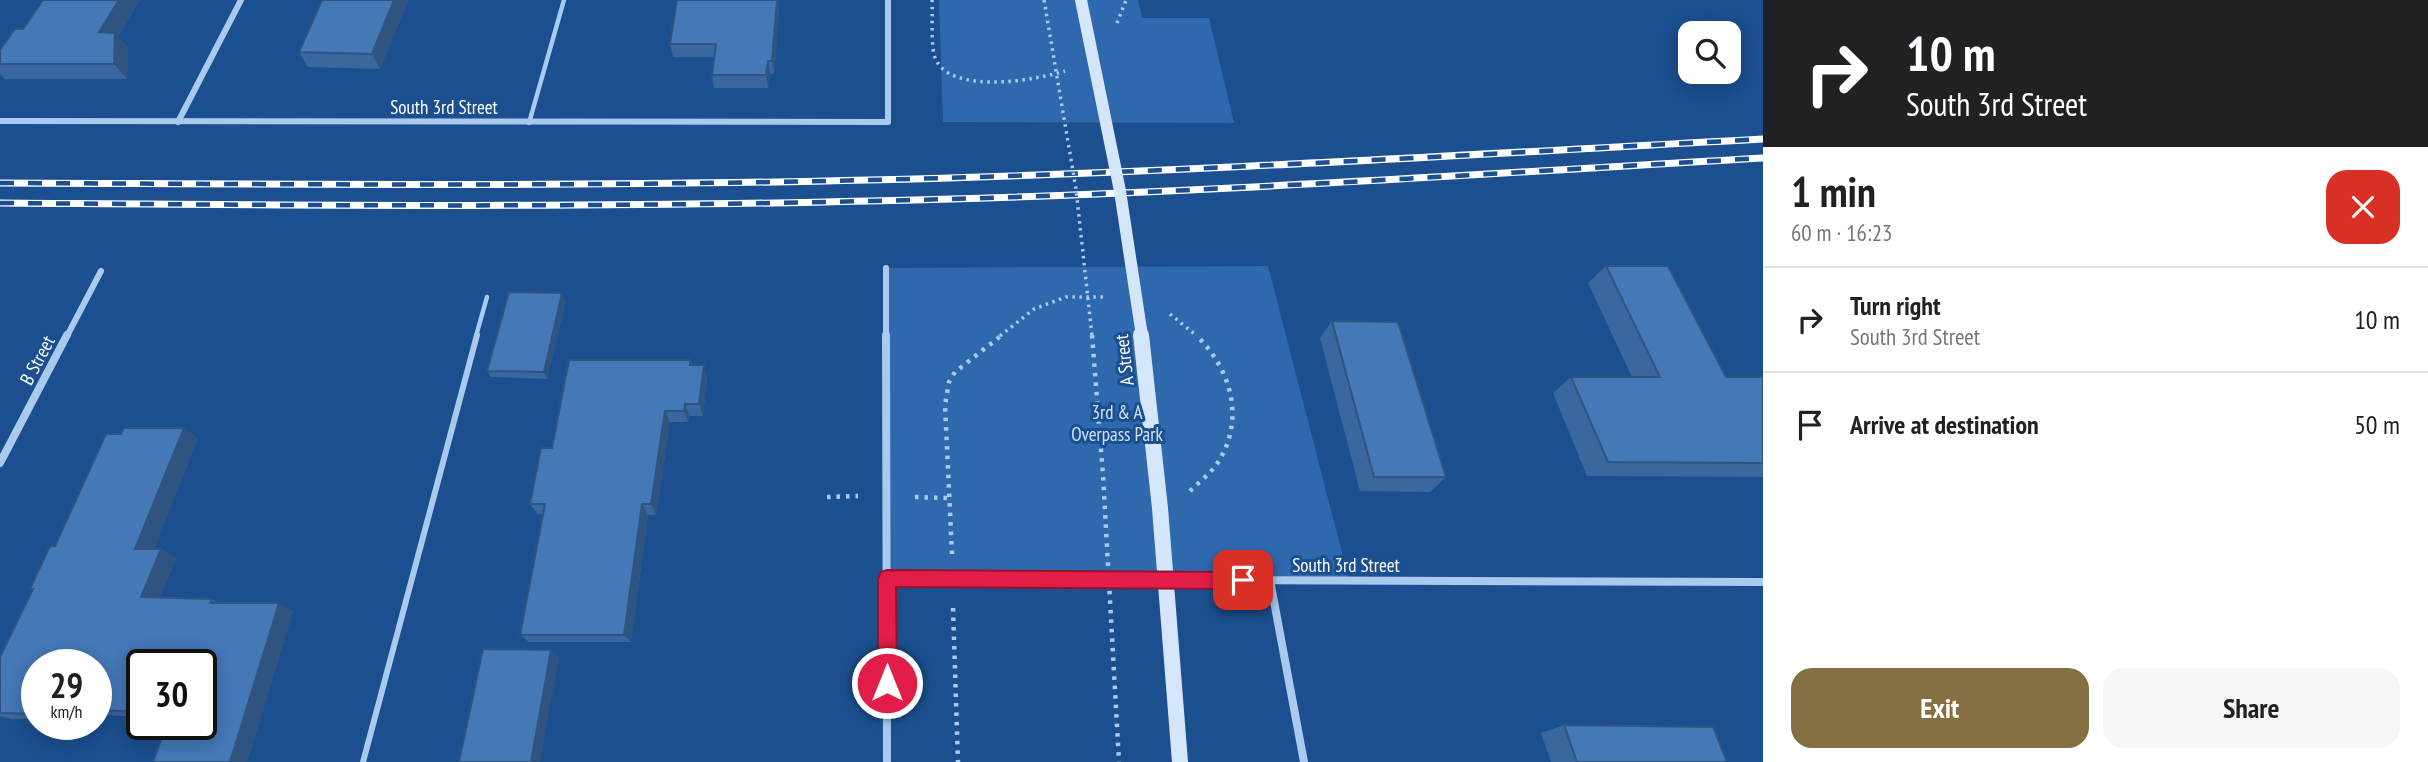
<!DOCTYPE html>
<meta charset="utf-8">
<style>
:root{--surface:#fff;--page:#f6f6f6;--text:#202124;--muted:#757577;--line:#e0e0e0;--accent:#847042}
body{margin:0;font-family:"PT Sans Narrow",sans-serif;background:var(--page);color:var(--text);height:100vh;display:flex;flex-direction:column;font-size:26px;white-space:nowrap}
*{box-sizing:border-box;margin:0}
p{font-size:23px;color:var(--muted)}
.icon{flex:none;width:38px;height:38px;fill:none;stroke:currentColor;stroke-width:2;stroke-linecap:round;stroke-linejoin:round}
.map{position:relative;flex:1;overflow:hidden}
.sheet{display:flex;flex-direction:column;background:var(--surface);width:665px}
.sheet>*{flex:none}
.top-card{background:#202124;color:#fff;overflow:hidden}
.controls{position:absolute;left:1678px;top:21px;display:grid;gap:14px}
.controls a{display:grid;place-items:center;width:63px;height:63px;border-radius:14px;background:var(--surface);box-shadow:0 4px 18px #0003;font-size:35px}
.speed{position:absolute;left:21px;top:649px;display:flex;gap:14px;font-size:35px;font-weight:700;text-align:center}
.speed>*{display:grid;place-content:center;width:91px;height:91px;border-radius:50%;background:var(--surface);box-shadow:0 4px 18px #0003;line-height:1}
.speed small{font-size:18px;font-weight:400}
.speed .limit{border:4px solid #111;border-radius:10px;background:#fff;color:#111}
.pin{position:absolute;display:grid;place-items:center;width:60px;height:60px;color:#fff;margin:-30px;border-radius:14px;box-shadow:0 4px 10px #0006}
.me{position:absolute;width:77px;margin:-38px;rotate:0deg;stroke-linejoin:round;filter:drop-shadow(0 0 5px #0008)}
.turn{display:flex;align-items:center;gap:24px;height:147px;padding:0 28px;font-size:32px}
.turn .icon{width:91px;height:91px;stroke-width:2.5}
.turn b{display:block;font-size:49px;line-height:60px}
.round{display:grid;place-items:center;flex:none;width:74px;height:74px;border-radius:21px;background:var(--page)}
.overview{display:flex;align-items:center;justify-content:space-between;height:119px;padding:0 28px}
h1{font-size:42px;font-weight:600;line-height:52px}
.primary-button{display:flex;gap:14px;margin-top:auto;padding:14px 28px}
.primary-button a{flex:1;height:80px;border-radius:21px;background:var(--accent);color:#fff;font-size:28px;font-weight:600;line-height:80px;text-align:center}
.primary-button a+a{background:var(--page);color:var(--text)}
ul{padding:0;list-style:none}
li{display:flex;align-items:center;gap:21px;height:105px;padding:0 28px;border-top:2px solid var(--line)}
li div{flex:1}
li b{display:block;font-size:26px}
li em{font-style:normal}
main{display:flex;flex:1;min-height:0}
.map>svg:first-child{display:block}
.green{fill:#2e69ad}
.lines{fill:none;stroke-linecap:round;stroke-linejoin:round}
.path-far1{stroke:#a9c9ee;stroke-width:3.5;stroke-dasharray:2.5 4.5;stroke-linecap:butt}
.path{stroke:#a9c9ee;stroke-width:4.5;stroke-dasharray:3.5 6;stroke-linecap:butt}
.service-far1{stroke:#a9c9ee;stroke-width:4.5}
.service{stroke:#a9c9ee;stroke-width:6}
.minor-far1{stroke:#a9c9ee;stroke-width:6}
.minor{stroke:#a9c9ee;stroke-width:8}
.rail-casing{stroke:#fff;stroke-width:7}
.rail{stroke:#1b4f8f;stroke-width:4.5;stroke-dasharray:14;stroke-linecap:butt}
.path-bridge-far1{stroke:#a9c9ee;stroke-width:3.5;stroke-dasharray:2.5 4.5;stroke-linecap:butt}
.path-bridge{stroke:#a9c9ee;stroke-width:4.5;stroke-dasharray:3.5 6;stroke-linecap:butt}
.secondary-bridge-far1{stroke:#d6e6fa;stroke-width:12}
.secondary-bridge{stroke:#d6e6fa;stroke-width:16}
.wall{fill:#3a679d}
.shaded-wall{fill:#305480}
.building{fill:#4478b7;stroke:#305480;stroke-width:2}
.route{fill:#e11d48;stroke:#92132f;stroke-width:2}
.labels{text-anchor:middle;stroke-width:6;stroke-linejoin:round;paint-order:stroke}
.street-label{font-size:19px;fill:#fff;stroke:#1b4f8f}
.park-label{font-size:19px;fill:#cfe3fa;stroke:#1b4f8f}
</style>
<main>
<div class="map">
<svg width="1763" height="762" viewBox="0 0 1763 762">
<rect width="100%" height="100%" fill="#1b4f8f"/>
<g class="green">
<path d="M939,0H1138L1142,18H1209L1234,123L943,122Z"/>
<path d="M1268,266L1349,580L887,579L886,268Z"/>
</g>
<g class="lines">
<g class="path-far1">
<path d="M932,0C933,14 930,49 936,60C953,95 1036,80 1065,71"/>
<path d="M1117,23L1126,0"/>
<path d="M1170,314L1197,336"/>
<path d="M1000,336L1034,309L1066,297H1105"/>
</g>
<g class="path">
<path d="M1190,491C1200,481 1213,472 1220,459C1245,416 1230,368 1196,335"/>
<path d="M827,497L858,496"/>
<path d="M915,497L948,498"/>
<path d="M952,554L945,405L949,382L955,372L1002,335"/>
<path d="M953,608L958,762"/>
</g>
<g class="service-far1">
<path d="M529,123L564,0"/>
<path d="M476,336L487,297"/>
</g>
<path class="service" d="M363,762L477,335"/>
<g class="minor-far1">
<path d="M0,121L888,122V0"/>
<path d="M178,122L241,0"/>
<path d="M886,268V336"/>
<path d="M67,336L101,271"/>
</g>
<g class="minor">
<path d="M886,335L887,762"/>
<path d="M0,463L67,335"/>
<path d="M887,579L1763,582"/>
<path d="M1270,580L1304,762"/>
</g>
<defs>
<g id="rail">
<path d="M0,183C290,184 579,187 869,180C1167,173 1465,155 1763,139"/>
<path d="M0,203C290,205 579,208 869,201C1167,195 1465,175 1763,158"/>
</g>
</defs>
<use href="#rail" class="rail-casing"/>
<use href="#rail" class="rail"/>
<path class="path-bridge-far1" d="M1044,0L1076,189L1092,336"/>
<path class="path-bridge" d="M1092,335L1103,475L1119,762"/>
<path class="secondary-bridge-far1" d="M1081,0L1120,191L1142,336"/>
<path class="secondary-bridge" d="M1141,335L1160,508L1180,762"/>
</g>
<g class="wall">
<path d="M43,0H140L118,36L128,48L127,79H5L0,74V50L23,29Z"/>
<path d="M322,0H408L380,69L308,67L299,52Z"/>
<path d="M677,0H778L779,11L774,74H770L768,88H714L712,75L714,57H673L670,44Z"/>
<path d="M1606,266L1726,377H1763V477L1587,476L1553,393L1571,377H1632L1588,283Z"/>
<path d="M566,301L547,379L491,377L487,371Z"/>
<path d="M1332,321L1446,477L1430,492L1360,491L1320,338Z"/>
<path d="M690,360L692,365L707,377L703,416H689L688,422H670L656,515H648L631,642H529L520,635L543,514H538L530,504L552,448Z"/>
<path d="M198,438L154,549H161L176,558L160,598L212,599L219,603L293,611L247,762H153L201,724L142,665V717L105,715L104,720H96V665H37V719H11L0,716V657L32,590L30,589L55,546Z"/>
<path d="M1564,725L1727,762H1551L1541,733Z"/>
</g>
<g class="shaded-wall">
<path d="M119,0H140L118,36L128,48L127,79L114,64L99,32Z"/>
<path d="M394,0H408L380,69L372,54Z"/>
<path d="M777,0L779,11L774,74L772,61Z"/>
<path d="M768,61L770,74L768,88L766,75Z"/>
<path d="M562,293L566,301L547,379L544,372Z"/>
<path d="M704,365L707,377L703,416L699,404Z"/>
<path d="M685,404L689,416L688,422L684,411Z"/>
<path d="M665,411L670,422L656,515L651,504Z"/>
<path d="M184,428L198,438L151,558L135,549Z"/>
<path d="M642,504L648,515L631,642L624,635Z"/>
<path d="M161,549L176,558L157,606L141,597Z"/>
<path d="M279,603L293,611L247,762H230Z"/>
<path d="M551,650L559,658L540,762H531Z"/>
<path d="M96,712L105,715L104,720L96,717Z"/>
</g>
<g class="building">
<path d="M43,0H119L99,32L115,33L114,64H0V50L15,29H23Z"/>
<path d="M322,0H394L372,54L299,52Z"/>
<path d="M677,0H777L772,61H768L766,75H712L716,44H670Z"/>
<path d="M1606,266H1668L1726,377H1763V463L1608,462L1571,377H1660Z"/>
<path d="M509,292L562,293L544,372L487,371Z"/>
<path d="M1332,321L1398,322L1446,477H1374Z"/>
<path d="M569,360H690V365H704L699,404H685L684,411H665L651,504H642L624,635H520L545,504H530L541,448H552Z"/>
<path d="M124,428H184L135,549H161L141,597L212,599L210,603H279L230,762H153L167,724H201V665H142V712L96,710V665H37V714L0,713V657L33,589H30L50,546H55L106,434H121Z"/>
<path d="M483,649L551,650L531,762H459Z"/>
<path d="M1564,725L1713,727L1727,762H1577Z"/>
</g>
<path class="route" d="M887,570L1243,572L1250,574L1252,580L1250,586L1243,589L896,587L897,683L894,690L887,693L880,690L878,683V579L881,572Z"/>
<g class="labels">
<g class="street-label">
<text x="444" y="114">South 3rd Street</text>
<text transform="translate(37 360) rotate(-62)" y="7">B Street</text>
<text transform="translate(1124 360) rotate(-97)" y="7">A Street</text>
<text x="1346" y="572">South 3rd Street</text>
</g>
<g class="park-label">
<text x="1117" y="419">3rd &amp; A<tspan x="1117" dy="22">Overpass Park</tspan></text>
</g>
</g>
</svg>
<div class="controls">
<a><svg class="icon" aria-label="search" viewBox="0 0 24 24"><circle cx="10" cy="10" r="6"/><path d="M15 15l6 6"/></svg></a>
</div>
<div class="speed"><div>29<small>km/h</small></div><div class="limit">30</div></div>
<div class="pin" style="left:1243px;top:580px;background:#d93025"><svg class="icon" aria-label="arrive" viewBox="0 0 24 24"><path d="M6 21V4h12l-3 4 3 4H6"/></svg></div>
<svg class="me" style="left:887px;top:683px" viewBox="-20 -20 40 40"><circle r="17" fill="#e11d48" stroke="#fff" stroke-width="3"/><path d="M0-11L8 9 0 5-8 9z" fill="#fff"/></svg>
</div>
<section class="sheet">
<div class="top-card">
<div class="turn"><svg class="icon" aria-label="right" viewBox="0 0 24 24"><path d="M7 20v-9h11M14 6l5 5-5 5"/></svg><div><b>10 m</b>South 3rd Street</div></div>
</div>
<div class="overview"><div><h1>1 min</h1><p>60 m · 16:23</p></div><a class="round" style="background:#d93025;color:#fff"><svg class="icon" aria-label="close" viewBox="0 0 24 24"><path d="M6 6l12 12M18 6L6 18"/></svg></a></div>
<ul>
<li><svg class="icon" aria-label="right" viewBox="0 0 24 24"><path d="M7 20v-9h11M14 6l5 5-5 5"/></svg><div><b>Turn right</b><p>South 3rd Street</p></div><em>10 m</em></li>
<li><svg class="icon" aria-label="arrive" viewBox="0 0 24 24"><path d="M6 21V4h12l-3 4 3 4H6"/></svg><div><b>Arrive at destination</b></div><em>50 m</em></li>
</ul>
<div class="primary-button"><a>Exit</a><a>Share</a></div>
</section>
</main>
